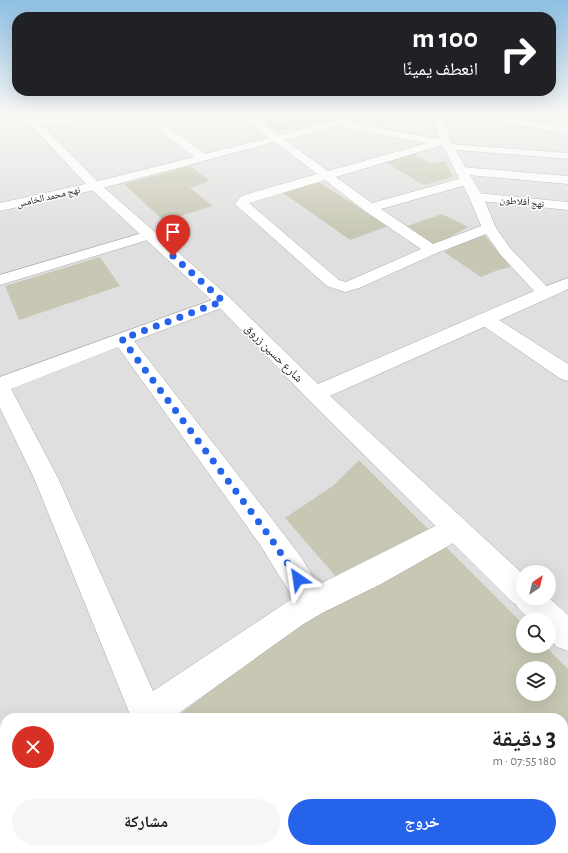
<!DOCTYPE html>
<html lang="ar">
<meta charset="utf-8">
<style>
:root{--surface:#fff;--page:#f6f6f6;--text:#202124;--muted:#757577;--accent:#2563eb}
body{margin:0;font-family:"Alegreya Sans","Noto Naskh Arabic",sans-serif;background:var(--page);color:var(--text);direction:rtl;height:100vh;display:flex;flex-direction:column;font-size:15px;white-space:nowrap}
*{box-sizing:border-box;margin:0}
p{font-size:13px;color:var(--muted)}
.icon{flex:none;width:22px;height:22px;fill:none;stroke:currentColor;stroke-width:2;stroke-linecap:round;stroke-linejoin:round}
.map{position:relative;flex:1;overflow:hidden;direction:ltr}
.panel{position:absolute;left:0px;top:713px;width:568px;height:140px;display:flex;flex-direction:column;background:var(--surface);border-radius:16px 16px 0 0;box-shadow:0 4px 16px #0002;direction:rtl}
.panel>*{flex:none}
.banner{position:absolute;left:12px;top:12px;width:544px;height:84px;border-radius:16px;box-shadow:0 4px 16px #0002;direction:rtl;background:#202124;color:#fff;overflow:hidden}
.needle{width:26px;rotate:35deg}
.buttons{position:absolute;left:516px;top:565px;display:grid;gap:8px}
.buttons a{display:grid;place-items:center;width:40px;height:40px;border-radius:50%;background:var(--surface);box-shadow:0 4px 16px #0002;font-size:20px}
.pin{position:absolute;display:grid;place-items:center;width:34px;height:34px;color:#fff;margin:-41px -17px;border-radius:50% 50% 50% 0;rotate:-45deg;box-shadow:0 0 4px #0007}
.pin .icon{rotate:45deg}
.me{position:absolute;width:44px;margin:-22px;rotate:328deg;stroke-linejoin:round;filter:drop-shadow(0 0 3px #0008)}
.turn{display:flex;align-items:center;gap:14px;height:84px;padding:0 12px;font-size:18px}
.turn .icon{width:52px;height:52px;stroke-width:2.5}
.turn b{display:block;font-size:28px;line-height:34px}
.round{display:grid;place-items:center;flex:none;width:42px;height:42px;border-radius:21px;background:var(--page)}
.overview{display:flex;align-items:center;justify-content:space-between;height:68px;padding:0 12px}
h1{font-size:24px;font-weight:700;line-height:30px}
.primary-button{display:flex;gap:8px;margin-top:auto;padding:8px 12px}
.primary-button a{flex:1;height:46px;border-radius:24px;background:var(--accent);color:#fff;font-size:16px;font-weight:700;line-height:46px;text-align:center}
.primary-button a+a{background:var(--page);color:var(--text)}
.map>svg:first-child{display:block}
.residential{fill:#e0dfdf;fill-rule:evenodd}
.construction{fill:#c7c7b4;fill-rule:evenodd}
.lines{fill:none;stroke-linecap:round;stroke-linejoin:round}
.minor-casing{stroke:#a9a9a9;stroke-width:1}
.tertiary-casing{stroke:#a9a9a9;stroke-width:1}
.minor{fill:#fff;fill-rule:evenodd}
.tertiary{fill:#fff;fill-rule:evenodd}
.route{stroke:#2563eb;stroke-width:7;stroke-dasharray:0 12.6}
.labels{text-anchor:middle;stroke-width:3;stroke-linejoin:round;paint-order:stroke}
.far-street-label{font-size:10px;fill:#222;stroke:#fff}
.street-label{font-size:12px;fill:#222;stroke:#fff}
</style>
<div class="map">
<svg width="568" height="853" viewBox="0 0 568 853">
<rect width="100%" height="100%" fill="#f2efe9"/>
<path class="residential" d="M0,114H568V853H0ZM523,572H549V598H523ZM523,620H549V646H523ZM523,668H549V694H523ZM5,718H563V848H5Z"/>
<g class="construction">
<path d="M254,114H335L338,116L277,131Z"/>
<path d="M413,153L432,164L445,161L453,177L424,185L385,162Z"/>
<path d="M190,166L210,181L190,188L213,206L164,221L124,184Z"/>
<path d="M317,181L388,226L350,240L282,192Z"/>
<path d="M442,214L468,227L435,245L407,226Z"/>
<path d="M481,231L511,267L498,270L481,277L444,252Z"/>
<path d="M100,257L120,286L19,320L5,286Z"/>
<path d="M359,460L523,624V646H545L568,669V853H217L215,848H563V718H175L331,599L344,586L285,518L334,485ZM523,668H549V694H523Z"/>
</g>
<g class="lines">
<defs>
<g id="minor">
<path d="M77,114H103L98,117L35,127L30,124L35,121Z"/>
<path d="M139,114H151L205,154L269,138L239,114H251L279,135L359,114H377L375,116L350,123L439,139L445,138L450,141L449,143L336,177L372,203L462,178H470L472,181L470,184L381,209L433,244L484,225L489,224L494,225L496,228L494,231L437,253L359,288L345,292L327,286L235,204L240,197L244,195L317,174L275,142L99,189L0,211V203L94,182L194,157ZM340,125L345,128L427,143L328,171L285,140ZM325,180L365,211L421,249L346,282L339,280L249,203Z"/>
<path d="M468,114H491L568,128V134L473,117Z"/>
<path d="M449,144L568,153V159L445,149L443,147Z"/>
<path d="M461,167L568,176V184L457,174L455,171L457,168Z"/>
<path d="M476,193L568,202V210L471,200L469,197L471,194Z"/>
<path d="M149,231L154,232L156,235L154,238L0,285V275Z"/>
<path d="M568,278V289L551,297L545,298L539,297L537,293L539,289Z"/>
<path d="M223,296L229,297L232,301L229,305L134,341L279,528L301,557L318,585L455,516L464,519L468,528L464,537L381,584L322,613L302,625L172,718H126L129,712L34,478L0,408V377ZM118,347L261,546L293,598L153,691L58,478L11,389Z"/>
<path d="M485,313L491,315L568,364V381L561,379L479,323L476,319L479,315Z"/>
<path d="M5,796V836L0,838V798Z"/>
<path d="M152,848H190L192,853H154Z"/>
</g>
<path id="tertiary" d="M20,114H31L99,183L229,297L318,384L534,291L500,254L482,228L469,197L440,141L434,114H444L450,141L483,197L496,228L510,248L553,293L551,297L330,396L523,574V598H549L568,615V651L557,647L549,639V620H530L518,608L516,604L513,603L308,399L217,305L91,189Z"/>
</defs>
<use href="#minor" class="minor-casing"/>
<use href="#tertiary" class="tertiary-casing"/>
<use href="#minor" class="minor"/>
<use href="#tertiary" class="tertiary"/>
</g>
<linearGradient id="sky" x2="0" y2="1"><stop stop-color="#8fc0e4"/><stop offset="0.49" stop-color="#f9f8f5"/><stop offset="1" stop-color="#f9f8f5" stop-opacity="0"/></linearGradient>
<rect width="568" height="234" fill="url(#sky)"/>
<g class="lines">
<path class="route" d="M173,256L223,301L122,339L270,537L298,579"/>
</g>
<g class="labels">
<g class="far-street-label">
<text transform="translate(48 196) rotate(-13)" y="4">نهج محمد الخامس</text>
<text transform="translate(522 201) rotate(6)" y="4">نهج أفلاطون</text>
</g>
<g class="street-label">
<text transform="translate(274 353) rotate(45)" y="4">شارع حسين زروق</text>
</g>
</g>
</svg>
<div class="buttons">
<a><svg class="needle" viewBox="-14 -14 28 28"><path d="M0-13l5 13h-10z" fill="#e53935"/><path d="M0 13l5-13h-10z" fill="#757577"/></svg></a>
<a><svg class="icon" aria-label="search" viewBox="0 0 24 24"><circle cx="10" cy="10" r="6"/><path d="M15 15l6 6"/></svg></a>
<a><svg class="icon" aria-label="layers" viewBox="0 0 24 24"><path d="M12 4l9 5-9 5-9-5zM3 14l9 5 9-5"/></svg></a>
</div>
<div class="pin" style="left:173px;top:256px;background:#d93025"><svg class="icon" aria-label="arrive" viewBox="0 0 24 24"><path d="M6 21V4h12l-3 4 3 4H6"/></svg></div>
<svg class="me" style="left:298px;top:579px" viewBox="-20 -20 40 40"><path d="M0-17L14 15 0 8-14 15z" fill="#2563eb" stroke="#fff" stroke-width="4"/></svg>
<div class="banner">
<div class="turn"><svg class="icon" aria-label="right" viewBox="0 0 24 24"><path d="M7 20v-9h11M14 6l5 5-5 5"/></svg><div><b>100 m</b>انعطف يمينًا</div></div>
</div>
<section class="panel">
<div class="overview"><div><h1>3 دقيقة</h1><p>180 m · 07:55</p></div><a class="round" style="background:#d93025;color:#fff"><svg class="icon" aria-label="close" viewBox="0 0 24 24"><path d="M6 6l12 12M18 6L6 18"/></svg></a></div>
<div class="primary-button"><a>خروج</a><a>مشاركة</a></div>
</section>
</div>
